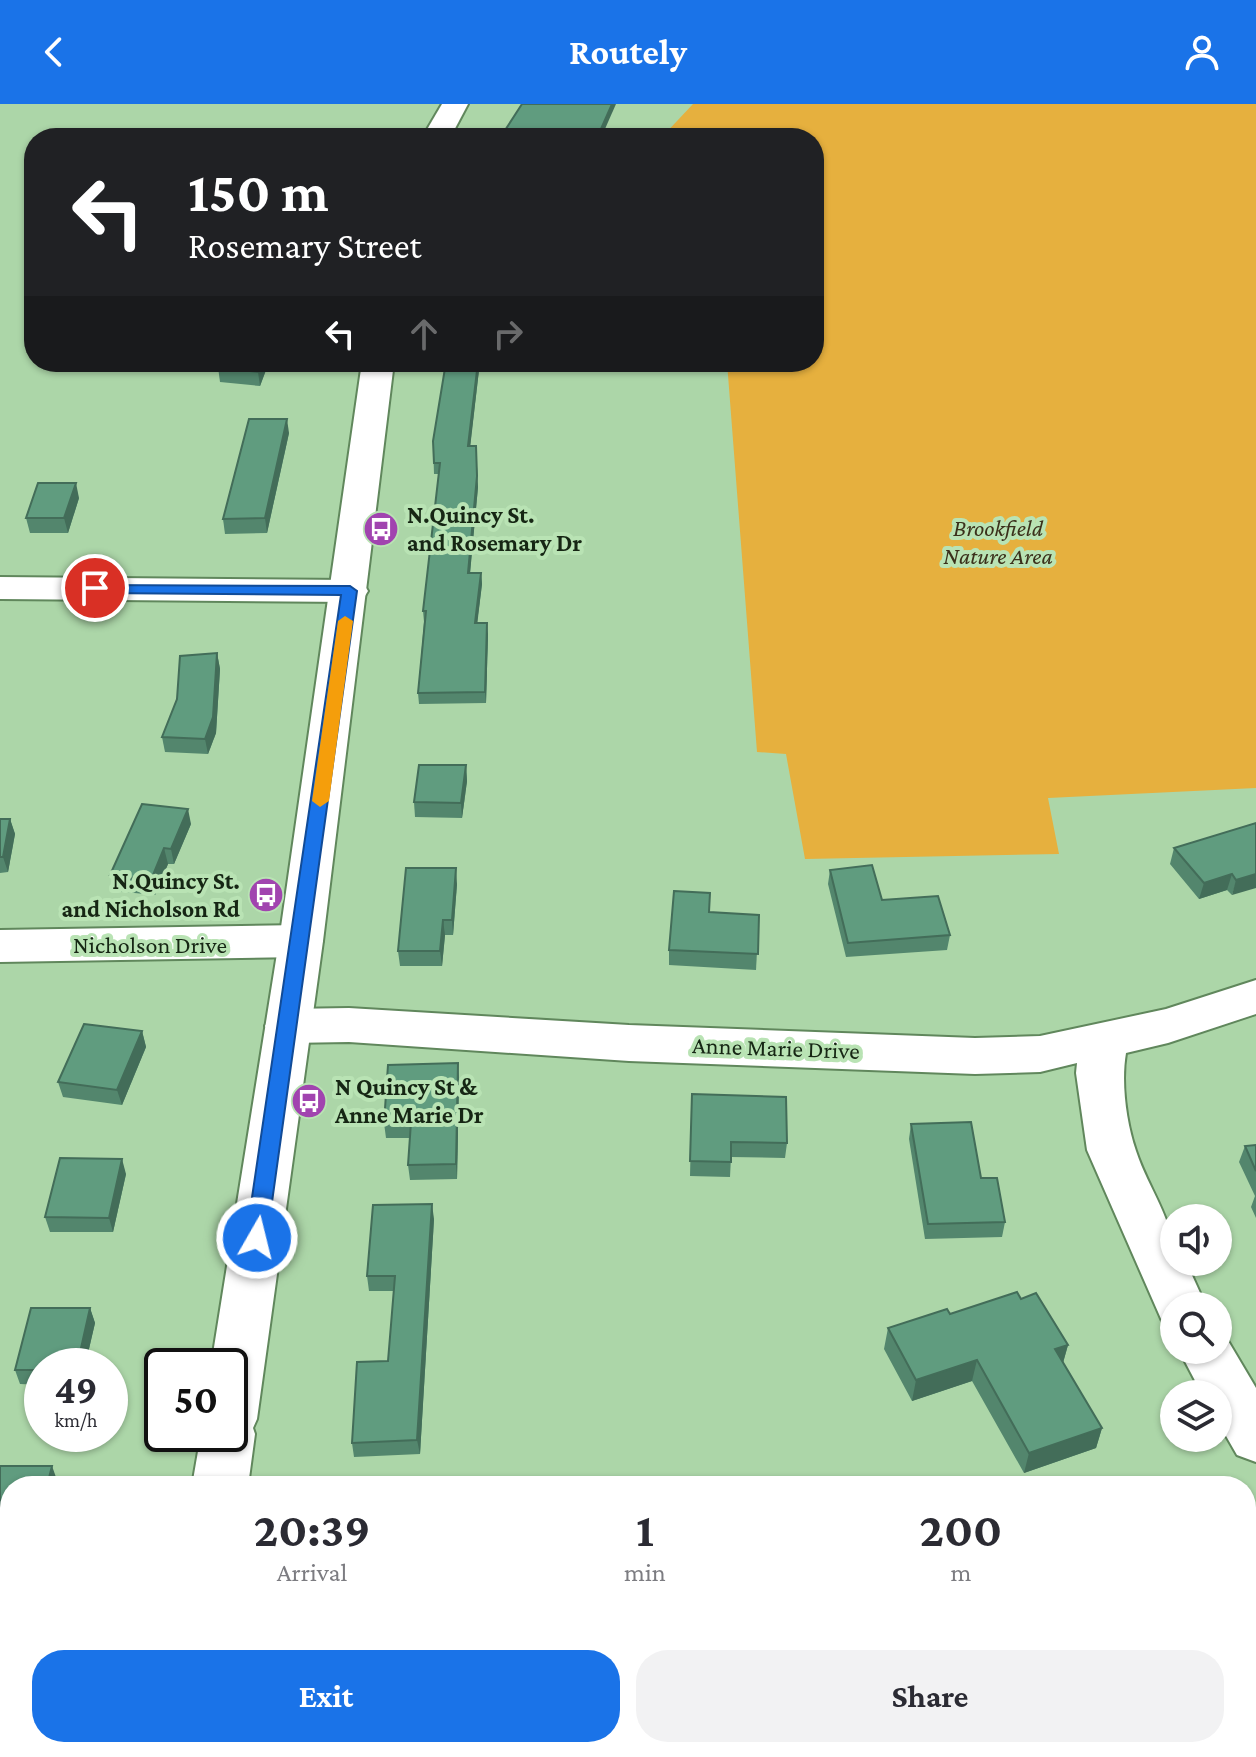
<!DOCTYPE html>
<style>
:root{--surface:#fff;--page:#f2f2f3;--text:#2b2b33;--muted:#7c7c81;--accent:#1a73e8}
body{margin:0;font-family:"Crimson Pro",serif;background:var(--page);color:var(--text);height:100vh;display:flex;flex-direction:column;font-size:30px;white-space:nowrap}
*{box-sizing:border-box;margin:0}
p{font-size:26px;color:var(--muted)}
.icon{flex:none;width:44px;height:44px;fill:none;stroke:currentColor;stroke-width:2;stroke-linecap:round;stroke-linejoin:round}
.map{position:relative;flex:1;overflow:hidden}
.sheet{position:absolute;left:0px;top:1372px;width:1256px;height:282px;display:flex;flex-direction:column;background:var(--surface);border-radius:32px 32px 0 0;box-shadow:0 2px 6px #0004}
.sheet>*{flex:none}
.top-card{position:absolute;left:24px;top:24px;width:800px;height:244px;border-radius:32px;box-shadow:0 2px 6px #0004;background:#202124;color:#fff;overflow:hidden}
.controls{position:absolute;left:1160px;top:1100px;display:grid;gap:16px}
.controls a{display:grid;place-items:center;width:72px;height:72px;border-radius:50%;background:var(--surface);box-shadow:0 2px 6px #0004;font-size:40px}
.speed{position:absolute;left:24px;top:1244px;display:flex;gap:16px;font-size:40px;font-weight:700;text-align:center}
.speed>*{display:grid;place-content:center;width:104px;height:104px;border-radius:50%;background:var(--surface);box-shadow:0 2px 6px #0004;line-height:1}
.speed small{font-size:20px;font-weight:400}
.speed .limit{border:4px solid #111;border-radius:12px;background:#fff;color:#111}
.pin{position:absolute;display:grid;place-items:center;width:68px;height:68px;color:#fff;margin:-34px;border:4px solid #fff;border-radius:50%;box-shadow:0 2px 8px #0007}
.me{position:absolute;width:88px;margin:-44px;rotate:8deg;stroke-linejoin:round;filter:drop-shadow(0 0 6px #0008)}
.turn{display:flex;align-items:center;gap:28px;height:168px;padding:0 32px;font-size:36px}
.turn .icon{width:104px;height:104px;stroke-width:2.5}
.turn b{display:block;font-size:56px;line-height:68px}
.lanes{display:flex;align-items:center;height:76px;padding:0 32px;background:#0003;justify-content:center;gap:40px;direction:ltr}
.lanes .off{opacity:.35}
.eta{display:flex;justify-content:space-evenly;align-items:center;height:136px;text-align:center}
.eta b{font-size:48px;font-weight:700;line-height:56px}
.action{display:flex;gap:16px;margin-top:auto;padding:16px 32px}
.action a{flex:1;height:92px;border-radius:32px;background:var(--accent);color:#fff;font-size:32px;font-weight:700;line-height:92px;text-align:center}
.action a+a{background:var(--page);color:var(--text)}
header{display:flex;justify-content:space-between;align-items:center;height:104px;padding:0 32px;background:var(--accent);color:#fff;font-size:36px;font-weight:700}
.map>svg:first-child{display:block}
.green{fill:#e6b03e}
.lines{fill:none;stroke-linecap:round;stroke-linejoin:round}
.minor-casing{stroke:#60875c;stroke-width:4}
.major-casing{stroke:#60875c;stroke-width:4}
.minor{fill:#fff;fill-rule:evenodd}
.major{fill:#fff;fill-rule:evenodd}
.wall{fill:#53866d}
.shaded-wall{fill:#436d59}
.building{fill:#609c7f;stroke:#436d59;stroke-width:2}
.route{fill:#1a73e8;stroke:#114b97;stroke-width:2}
.slow{fill:#f59e0b}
.labels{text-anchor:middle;stroke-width:8;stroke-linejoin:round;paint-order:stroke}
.poi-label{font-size:24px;font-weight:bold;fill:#162614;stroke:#b9e3b4;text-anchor:start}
.park-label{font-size:24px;font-style:italic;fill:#3b301b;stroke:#b9e3b4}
.street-label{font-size:24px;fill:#162614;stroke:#b9e3b4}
</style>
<header><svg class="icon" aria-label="back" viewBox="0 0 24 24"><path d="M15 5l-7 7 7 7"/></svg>Routely<svg class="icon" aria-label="person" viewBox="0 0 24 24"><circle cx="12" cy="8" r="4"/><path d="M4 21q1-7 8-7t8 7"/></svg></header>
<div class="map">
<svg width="1256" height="1653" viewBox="0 0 1256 1653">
<rect width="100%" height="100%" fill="#acd6a8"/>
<path class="green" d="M693,0H1256V684L1048,694L1059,750L805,755L786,650L757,648L727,258H814V34H661Z"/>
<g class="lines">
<defs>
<g id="minor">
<path d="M0,473L350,476L363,479L368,487L363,495L350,498L0,495Z"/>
<path d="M301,821L317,826L323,837L317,848L301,853L0,858V826Z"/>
<path d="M1256,876V910L1168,939L1126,949C1121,978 1126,1018 1136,1047C1149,1087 1174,1114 1174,1158H1186L1206,1202H1174V1222L1162,1217L1087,1046L1076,969L1077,959L1040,968L975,970L629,957L349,938L288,939L272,934L265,922L272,910L288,905L349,904L629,921L975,934L1040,932L1166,905Z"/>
<path d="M1218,1228L1224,1230L1256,1284V1358L1237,1351L1218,1318V1290H1202L1179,1246H1218Z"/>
</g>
<g id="major">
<path d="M442,0H468L450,34H422Z"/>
<path d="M362,258H394L323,837L257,1315L253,1324L255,1330L248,1382H192L201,1330H230V1262H211L279,837Z"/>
<path d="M152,1644H212L211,1653H149Z"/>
</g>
</defs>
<use href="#minor" class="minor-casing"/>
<use href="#major" class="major-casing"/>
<use href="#minor" class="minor"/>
<use href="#major" class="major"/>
</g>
<g class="wall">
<path d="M269,258L260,282L220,278L218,263Z"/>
<path d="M446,258H492L491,265L479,266L470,342L478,383L470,469H481L482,480L477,519L488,530L486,599L419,600L418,589L424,518L423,507L439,370H434L433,337Z"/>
<path d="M289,329L267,429L225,430L223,415L243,339Z"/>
<path d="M79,394L68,429H30L26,414Z"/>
<path d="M217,549L220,565L216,629L208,650L165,648L162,633Z"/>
<path d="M466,661L467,677L462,714L415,713L414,698Z"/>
<path d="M0,715H10L15,730L8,768L0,769Z"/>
<path d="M1256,719L1232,791L1227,786L1199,795L1170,760L1174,744Z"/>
<path d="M191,720L174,760H168L155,791L114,787L110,771Z"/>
<path d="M830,766L882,796L950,831L947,846L846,853L828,780Z"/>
<path d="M457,780L453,831H445L442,862H400L398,847Z"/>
<path d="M710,808L759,811L756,866L669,861V846Z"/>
<path d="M142,927L146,943L122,1001L63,993L58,978Z"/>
<path d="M459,974L457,1075L410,1076L408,1061L410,1034H386L384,1019Z"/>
<path d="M692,990L787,1039L785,1054L731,1053L730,1073L690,1072Z"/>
<path d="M911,1020L981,1074L1005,1118L1002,1133L925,1135L909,1035Z"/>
<path d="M1256,1041V1114L1251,1103L1255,1092L1239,1058L1245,1042Z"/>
<path d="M126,1070L113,1128H50L45,1113Z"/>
<path d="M434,1115L420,1350L354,1353L352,1339L388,1257L394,1187H369L367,1172Z"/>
<path d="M1021,1195L1068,1241L1063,1259L1102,1324L1096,1344L1024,1369L972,1277L912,1297L884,1245L888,1224Z"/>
<path d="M90,1204L95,1219L85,1262H42V1281L20,1280L15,1266Z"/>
</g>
<g class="shaded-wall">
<path d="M612,0H616L601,34H597Z"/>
<path d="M261,258H269L260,282L258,268Z"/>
<path d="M479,258V266L469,353L468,342Z"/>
<path d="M287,315L289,329L267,429L265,414Z"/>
<path d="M476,342L478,383L469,480L468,469Z"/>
<path d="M76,379L79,394L68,429L64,414Z"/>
<path d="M481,469L482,480L476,530L475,519Z"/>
<path d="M487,519L488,530L486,599L485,588Z"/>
<path d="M217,549L220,565L216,629L208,650L205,635Z"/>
<path d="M466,661L467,677L462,714L461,699Z"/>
<path d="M188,705L191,720L174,760L171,745Z"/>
<path d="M10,715L15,730L8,768L3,753Z"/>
<path d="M164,744L168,760L155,791L151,776Z"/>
<path d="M456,764L457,780L453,831L452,816Z"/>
<path d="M1232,770L1227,786L1199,795L1204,779Z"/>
<path d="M1256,770V784L1232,791L1236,776Z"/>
<path d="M443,816L445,831L442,862L440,847Z"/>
<path d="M142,927L146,943L122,1001L117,986Z"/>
<path d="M458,959L459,974L457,1075L456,1060Z"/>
<path d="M122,1055L126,1070L113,1128L109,1114Z"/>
<path d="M432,1100L434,1115L420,1350L417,1336Z"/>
<path d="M90,1204L95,1219L85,1262H77Z"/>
<path d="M1068,1241L1062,1262L1055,1245Z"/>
<path d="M977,1256L972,1277L912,1297L916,1276Z"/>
<path d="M1102,1324L1096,1344L1024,1369L1029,1349Z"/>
<path d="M52,1362L57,1376L56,1382H47Z"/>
<path d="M10,1601V1644L9,1653H0Z"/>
</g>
<g class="building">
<path d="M522,0H612L597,34H500Z"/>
<path d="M309,31L345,34H307Z"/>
<path d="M221,258H261L258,268L218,263Z"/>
<path d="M446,258H478L468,342H476L477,372L468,469H481L475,519H487L485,588L418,589L426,507H423L440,359H434L433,337Z"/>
<path d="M249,315H287L265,414L223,415Z"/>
<path d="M38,379H76L64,414H26Z"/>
<path d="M217,549L213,613L205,635L162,633L177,595L180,552Z"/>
<path d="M419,661H466L461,699L414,698Z"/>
<path d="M142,700L188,705L171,745L164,744L151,776L110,771Z"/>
<path d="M0,715H10L3,753H0Z"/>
<path d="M1256,719V770L1236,776L1232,770L1204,779L1174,744Z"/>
<path d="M872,761L882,796L938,792L950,831L848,839L830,766Z"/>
<path d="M406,764H456L452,816H443L440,847H398Z"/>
<path d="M674,787L710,789L709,808L759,811L758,850L669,846Z"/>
<path d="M84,920L142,927L117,986L58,978Z"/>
<path d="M458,959L456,1060L408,1061L411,1018L384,1019L388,961Z"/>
<path d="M692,990L786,993L787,1039L731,1038V1058L690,1057Z"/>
<path d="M971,1018L981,1074H997L1005,1118L928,1120L911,1020Z"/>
<path d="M1256,1041V1067L1245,1042Z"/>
<path d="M60,1054L122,1055L109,1114L45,1113Z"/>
<path d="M432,1100L417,1336L352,1339L357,1258L388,1257L395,1172H367L373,1101Z"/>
<path d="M1017,1188L1021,1195L1036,1189L1068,1241L1055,1245L1102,1324L1029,1349L977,1256L916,1276L888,1224L947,1205L950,1210Z"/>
<path d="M31,1204H90L77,1262H42V1266H15Z"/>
<path d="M0,1362H52L47,1382H10V1601L0,1650Z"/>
<path d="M1246,1566L1251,1576L1246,1577Z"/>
</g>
<path class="route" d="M90,481L350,482L357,487L267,1134L257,1142L246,1134L341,491L95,489L88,484Z"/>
<path class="slow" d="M345,512L353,517L329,697L320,703L312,697L338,517Z"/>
<defs>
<symbol id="bus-disc" viewBox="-11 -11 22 22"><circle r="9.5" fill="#a144af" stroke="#b9e3b4"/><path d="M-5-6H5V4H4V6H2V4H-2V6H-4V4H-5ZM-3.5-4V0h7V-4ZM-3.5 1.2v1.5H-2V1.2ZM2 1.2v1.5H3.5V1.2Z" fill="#fff"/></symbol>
</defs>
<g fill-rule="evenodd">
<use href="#bus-disc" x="361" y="405" width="40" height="40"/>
<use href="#bus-disc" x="246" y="771" width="40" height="40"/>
<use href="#bus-disc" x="289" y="977" width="40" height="40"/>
</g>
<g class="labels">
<g class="poi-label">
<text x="407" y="419">N.Quincy St.<tspan x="407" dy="28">and Rosemary Dr</tspan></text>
<text x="240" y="785" text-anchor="end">N.Quincy St.<tspan x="240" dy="28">and Nicholson Rd</tspan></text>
<text x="335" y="991">N Quincy St &amp;<tspan x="335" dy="28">Anne Marie Dr</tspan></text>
</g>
<g class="park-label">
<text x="998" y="432">Brookfield<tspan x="998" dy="28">Nature Area</tspan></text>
</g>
<g class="street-label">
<text x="150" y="849">Nicholson Drive</text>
<text transform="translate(776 944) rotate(2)" y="8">Anne Marie Drive</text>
</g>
</g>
</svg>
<div class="controls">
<a><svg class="icon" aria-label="sound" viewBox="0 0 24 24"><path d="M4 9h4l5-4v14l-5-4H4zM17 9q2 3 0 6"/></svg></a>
<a><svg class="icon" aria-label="search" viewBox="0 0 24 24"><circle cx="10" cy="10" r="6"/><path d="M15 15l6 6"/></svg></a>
<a><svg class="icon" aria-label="layers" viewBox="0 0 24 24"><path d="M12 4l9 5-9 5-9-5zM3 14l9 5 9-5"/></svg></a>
</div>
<div class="speed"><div>49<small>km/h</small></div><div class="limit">50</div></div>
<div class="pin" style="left:95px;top:484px;background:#d93025"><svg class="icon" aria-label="arrive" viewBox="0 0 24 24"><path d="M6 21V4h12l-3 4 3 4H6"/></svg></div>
<svg class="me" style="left:257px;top:1134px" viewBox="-20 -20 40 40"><circle r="17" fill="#1a73e8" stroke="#fff" stroke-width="3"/><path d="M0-11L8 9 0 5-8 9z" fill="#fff"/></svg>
<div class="top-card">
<div class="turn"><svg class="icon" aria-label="left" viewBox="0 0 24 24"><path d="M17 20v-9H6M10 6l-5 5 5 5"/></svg><div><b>150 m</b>Rosemary Street</div></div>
<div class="lanes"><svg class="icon" aria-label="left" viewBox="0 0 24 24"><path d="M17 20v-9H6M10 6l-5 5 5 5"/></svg><svg class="icon off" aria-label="ahead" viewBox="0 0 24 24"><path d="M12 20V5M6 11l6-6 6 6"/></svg><svg class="icon off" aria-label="right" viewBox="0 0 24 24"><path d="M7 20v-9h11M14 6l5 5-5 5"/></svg></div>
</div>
<section class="sheet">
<div class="eta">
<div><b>20:39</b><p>Arrival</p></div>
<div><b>1</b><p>min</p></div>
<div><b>200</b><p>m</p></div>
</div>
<div class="action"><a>Exit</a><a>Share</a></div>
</section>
</div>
